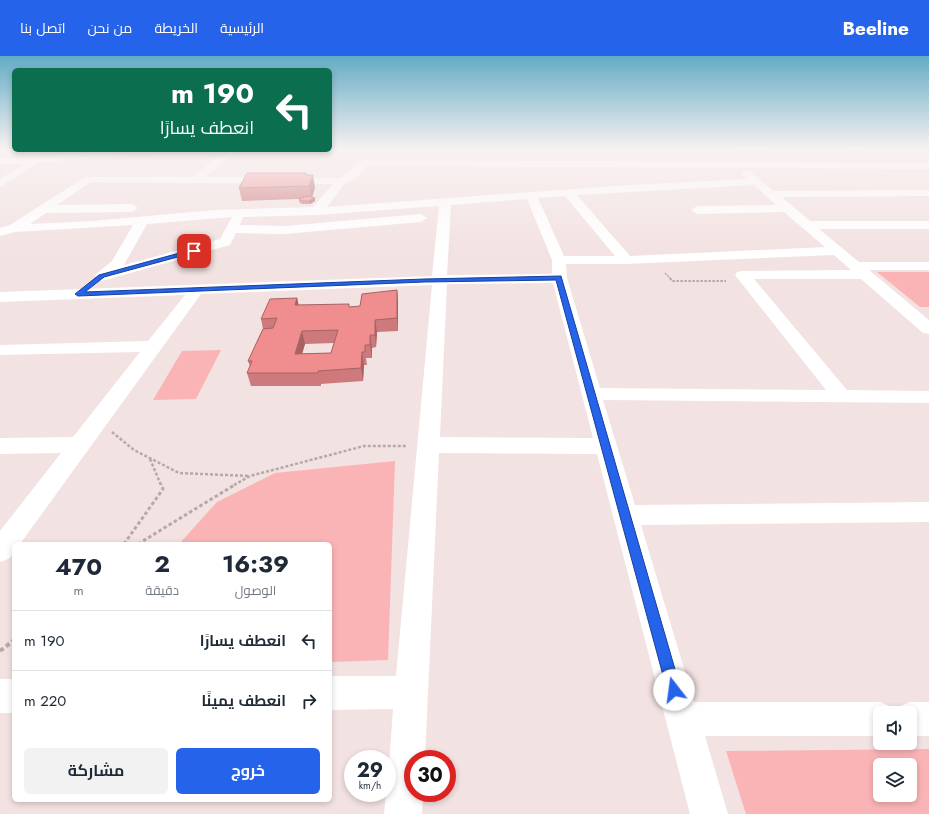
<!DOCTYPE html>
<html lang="ar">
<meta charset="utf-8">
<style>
:root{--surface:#fff;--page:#f2f2f3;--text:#1f2937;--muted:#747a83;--line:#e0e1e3;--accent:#2563eb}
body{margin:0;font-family:Jost,Cairo,sans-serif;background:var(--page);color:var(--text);direction:rtl;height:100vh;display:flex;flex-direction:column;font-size:15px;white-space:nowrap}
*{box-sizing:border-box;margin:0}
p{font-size:13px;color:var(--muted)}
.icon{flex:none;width:22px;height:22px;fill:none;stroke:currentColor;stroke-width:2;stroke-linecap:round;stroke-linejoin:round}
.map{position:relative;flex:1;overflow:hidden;direction:ltr}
.panel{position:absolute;left:12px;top:486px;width:320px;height:260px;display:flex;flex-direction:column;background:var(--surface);border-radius:6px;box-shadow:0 2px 6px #0003;direction:rtl}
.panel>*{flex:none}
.top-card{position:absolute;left:12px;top:12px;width:320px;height:84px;border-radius:6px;box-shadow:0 2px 6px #0003;direction:rtl;background:#0b6e4f;color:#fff;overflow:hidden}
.tools{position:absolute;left:873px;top:650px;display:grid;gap:8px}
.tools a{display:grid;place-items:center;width:44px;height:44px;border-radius:6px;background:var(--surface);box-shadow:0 2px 6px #0003;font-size:20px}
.speed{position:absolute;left:344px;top:694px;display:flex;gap:8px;font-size:20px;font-weight:700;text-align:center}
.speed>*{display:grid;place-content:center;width:52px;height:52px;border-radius:50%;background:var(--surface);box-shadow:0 2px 6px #0003;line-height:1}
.speed small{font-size:10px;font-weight:400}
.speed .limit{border:6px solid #d22;background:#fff;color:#111}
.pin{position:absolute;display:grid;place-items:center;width:34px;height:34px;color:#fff;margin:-17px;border-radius:8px;box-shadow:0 2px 6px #0006}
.me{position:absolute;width:44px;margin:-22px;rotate:345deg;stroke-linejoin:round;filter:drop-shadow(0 0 3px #0008)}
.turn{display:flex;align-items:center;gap:14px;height:84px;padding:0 12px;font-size:18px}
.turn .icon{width:52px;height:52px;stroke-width:2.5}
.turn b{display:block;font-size:28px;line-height:34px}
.eta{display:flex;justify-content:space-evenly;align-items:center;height:68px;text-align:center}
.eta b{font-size:24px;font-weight:700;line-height:28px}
.button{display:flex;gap:8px;margin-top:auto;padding:8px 12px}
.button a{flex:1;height:46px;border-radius:6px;background:var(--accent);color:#fff;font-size:16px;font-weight:700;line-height:46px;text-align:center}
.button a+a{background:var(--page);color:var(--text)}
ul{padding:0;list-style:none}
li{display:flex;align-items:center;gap:12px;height:60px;padding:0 12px;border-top:1px solid var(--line)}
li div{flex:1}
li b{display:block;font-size:15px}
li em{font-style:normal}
header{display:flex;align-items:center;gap:24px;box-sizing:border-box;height:56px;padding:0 20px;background:var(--accent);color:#fff}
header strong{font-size:19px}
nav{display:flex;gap:22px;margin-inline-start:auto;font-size:14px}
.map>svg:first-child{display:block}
.green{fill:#fab4b5;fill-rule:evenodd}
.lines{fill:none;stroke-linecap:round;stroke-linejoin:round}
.path-far4{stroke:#b6a9a8;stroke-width:1.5;stroke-dasharray:2 1;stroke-linecap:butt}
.path-far3{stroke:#b6a9a8;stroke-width:2;stroke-dasharray:2.5 1.5;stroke-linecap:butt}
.path-far2{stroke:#b6a9a8;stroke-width:2.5;stroke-dasharray:3 2;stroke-linecap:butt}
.path-far1{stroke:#b6a9a8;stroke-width:3;stroke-dasharray:3.5 2.5;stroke-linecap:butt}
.path{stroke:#b6a9a8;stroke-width:4;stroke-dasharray:4.5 3;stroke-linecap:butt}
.minor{fill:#fff;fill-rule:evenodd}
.wall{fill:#ce797b;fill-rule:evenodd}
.shaded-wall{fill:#a76364}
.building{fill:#ef8d8f;stroke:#a76364;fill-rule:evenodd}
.route{fill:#2563eb;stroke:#184099}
</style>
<header>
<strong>Beeline</strong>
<nav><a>الرئيسية</a><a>الخريطة</a><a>من نحن</a><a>اتصل بنا</a></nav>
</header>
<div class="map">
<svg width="929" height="758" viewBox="0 0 929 758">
<rect width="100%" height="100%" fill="#f2e2e1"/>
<g class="green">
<path d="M877,216H929V251H920Z"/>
<path d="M221,294L196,343L153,344L182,295Z"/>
<path d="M395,405L388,604L330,606V488H179L217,446L275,417Z"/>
<path d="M929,693V758H746L726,695ZM880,709H910V739H880Z"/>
</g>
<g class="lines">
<path class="path-far4" d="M665,217L671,223"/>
<path class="path-far3" d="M670,222L672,225H726"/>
<g class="path-far2">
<path d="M112,376L134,394L179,417L249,420"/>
<path d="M150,403L161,429"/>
<path d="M234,429L250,420L364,390H407"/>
</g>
<g class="path-far1">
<path d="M124,488L163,433L161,428"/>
<path d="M138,488L236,428"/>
</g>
<path class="path" d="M0,595L14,584"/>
<g class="minor">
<path d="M116,94H158L153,97L37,107L0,131V123L23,108H0V102H32Z"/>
<path d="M227,94H238L205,121L340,122C349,118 355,106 365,104L929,107V113L368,110L355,123L345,127L327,151L628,129L747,123L741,117L746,114L750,115L773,135L929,134V140L782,141L810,165H929V173H819L859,206H929V214H869L929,264V278L923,277L861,223H754L847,334L929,335V347L603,344L635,449L929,446V466L641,469L694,646H880L892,651L895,657H880V680H705L728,758H690L597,398L439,397L425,703H413V737H423L422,758H384L386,737H387L393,653L330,654V620H396L432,229L201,238L20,488H14C14,500 11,503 0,506V475L61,397L0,398V382L73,381L140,296L0,299V289L148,285L185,239L0,246V236L432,220L439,150L317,159L243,161L240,169L284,170L421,158L427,162L421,166L284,178L236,177L230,189L102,225L97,223L95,219L112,205L133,169L15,176L0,180V172L10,169L85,121H192ZM91,126L333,128L313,151L214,154L92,165L30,168L46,157L132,156L138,152L132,148L57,149ZM754,129L776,149L697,150L691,154L697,158L784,156L825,191L630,200L577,139ZM565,140L615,200H564L538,142ZM527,143L552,204V218L447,219L451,149ZM232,161L220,183L124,209L147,168ZM834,199L851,214L742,215L737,216L735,219L826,334L600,332L567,222L566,208H626ZM553,227L593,382L440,381L447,228Z"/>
<rect x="0" y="623" width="14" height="34"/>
<path d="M910,646H929V680H910V657H895L898,651Z"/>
</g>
</g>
<g class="wall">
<path d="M737,94H788H772L771,98H740Z"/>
<path d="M838,94H863L862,96L839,95Z"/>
<path d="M306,119L315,131L312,141L315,142V145L310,148H302L299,146V143L242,145L239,132Z"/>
<path d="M397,234L398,246V275L377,276L376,291L372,292V302H366L367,309H364L363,325L321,328V330H251L247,317L250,310L248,305L263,273L261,263L297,242L298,249L350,251L360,250ZM334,287L331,297L302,298L305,288Z"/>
</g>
<g class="shaded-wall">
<path d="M313,119L315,131L312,142L309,130Z"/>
<path d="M315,142V145L310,148L309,145Z"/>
<path d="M397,234L398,246V275L397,262Z"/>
<path d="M297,242L300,254L295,249Z"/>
<path d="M375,264L377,276L376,291L375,279Z"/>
<path d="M302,275L305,288L298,311L295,298Z"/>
<path d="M370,279L372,292V302L370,289Z"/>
<path d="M362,296L364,309L363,325L361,312Z"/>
</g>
<g class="building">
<path d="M247,117H306L305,119H313L309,130L239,132Z"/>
<path d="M308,140L315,142L309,145H302L299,143Z"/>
<path d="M397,234V262L375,264V279H370V289H365V296H362L361,312L318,315V317H247L252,305H248L263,273L273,272L277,262L261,263L270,243L297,242L295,249L349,248V251L360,250L362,238ZM338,274L331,297L295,298L302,275Z"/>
</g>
<linearGradient id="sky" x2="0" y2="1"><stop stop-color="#63acc5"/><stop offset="0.47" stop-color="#f9f2f2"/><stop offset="1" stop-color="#f9f2f2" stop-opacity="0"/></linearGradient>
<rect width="929" height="200" fill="url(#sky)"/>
<path class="route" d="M194,193L196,196L104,221L85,236L424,223L561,220L681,634L679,639L674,641L669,639L667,634L556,224L424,226L78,240L75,238L99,219Z"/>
</svg>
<div class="tools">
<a><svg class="icon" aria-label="sound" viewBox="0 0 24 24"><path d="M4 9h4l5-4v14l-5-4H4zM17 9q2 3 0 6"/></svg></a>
<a><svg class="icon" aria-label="layers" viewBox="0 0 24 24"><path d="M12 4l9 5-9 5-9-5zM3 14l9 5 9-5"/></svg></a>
</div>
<div class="speed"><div>29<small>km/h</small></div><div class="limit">30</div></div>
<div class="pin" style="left:194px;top:195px;background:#d93025"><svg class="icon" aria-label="arrive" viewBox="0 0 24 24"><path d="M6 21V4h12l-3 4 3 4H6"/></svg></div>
<svg class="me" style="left:674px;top:634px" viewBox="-20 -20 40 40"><circle r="19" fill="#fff"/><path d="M0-13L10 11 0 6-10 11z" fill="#2563eb"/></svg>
<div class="top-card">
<div class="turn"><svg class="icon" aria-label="left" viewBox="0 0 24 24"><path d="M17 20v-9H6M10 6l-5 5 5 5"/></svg><div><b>190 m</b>انعطف يسارًا</div></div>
</div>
<section class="panel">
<div class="eta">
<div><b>16:39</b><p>الوصول</p></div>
<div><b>2</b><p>دقيقة</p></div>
<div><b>470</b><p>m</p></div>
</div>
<ul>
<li><svg class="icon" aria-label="left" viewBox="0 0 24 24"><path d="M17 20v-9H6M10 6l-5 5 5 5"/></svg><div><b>انعطف يسارًا</b></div><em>190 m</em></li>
<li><svg class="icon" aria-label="right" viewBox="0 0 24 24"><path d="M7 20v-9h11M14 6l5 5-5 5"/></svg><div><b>انعطف يمينًا</b></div><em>220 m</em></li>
</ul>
<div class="button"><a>خروج</a><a>مشاركة</a></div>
</section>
</div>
